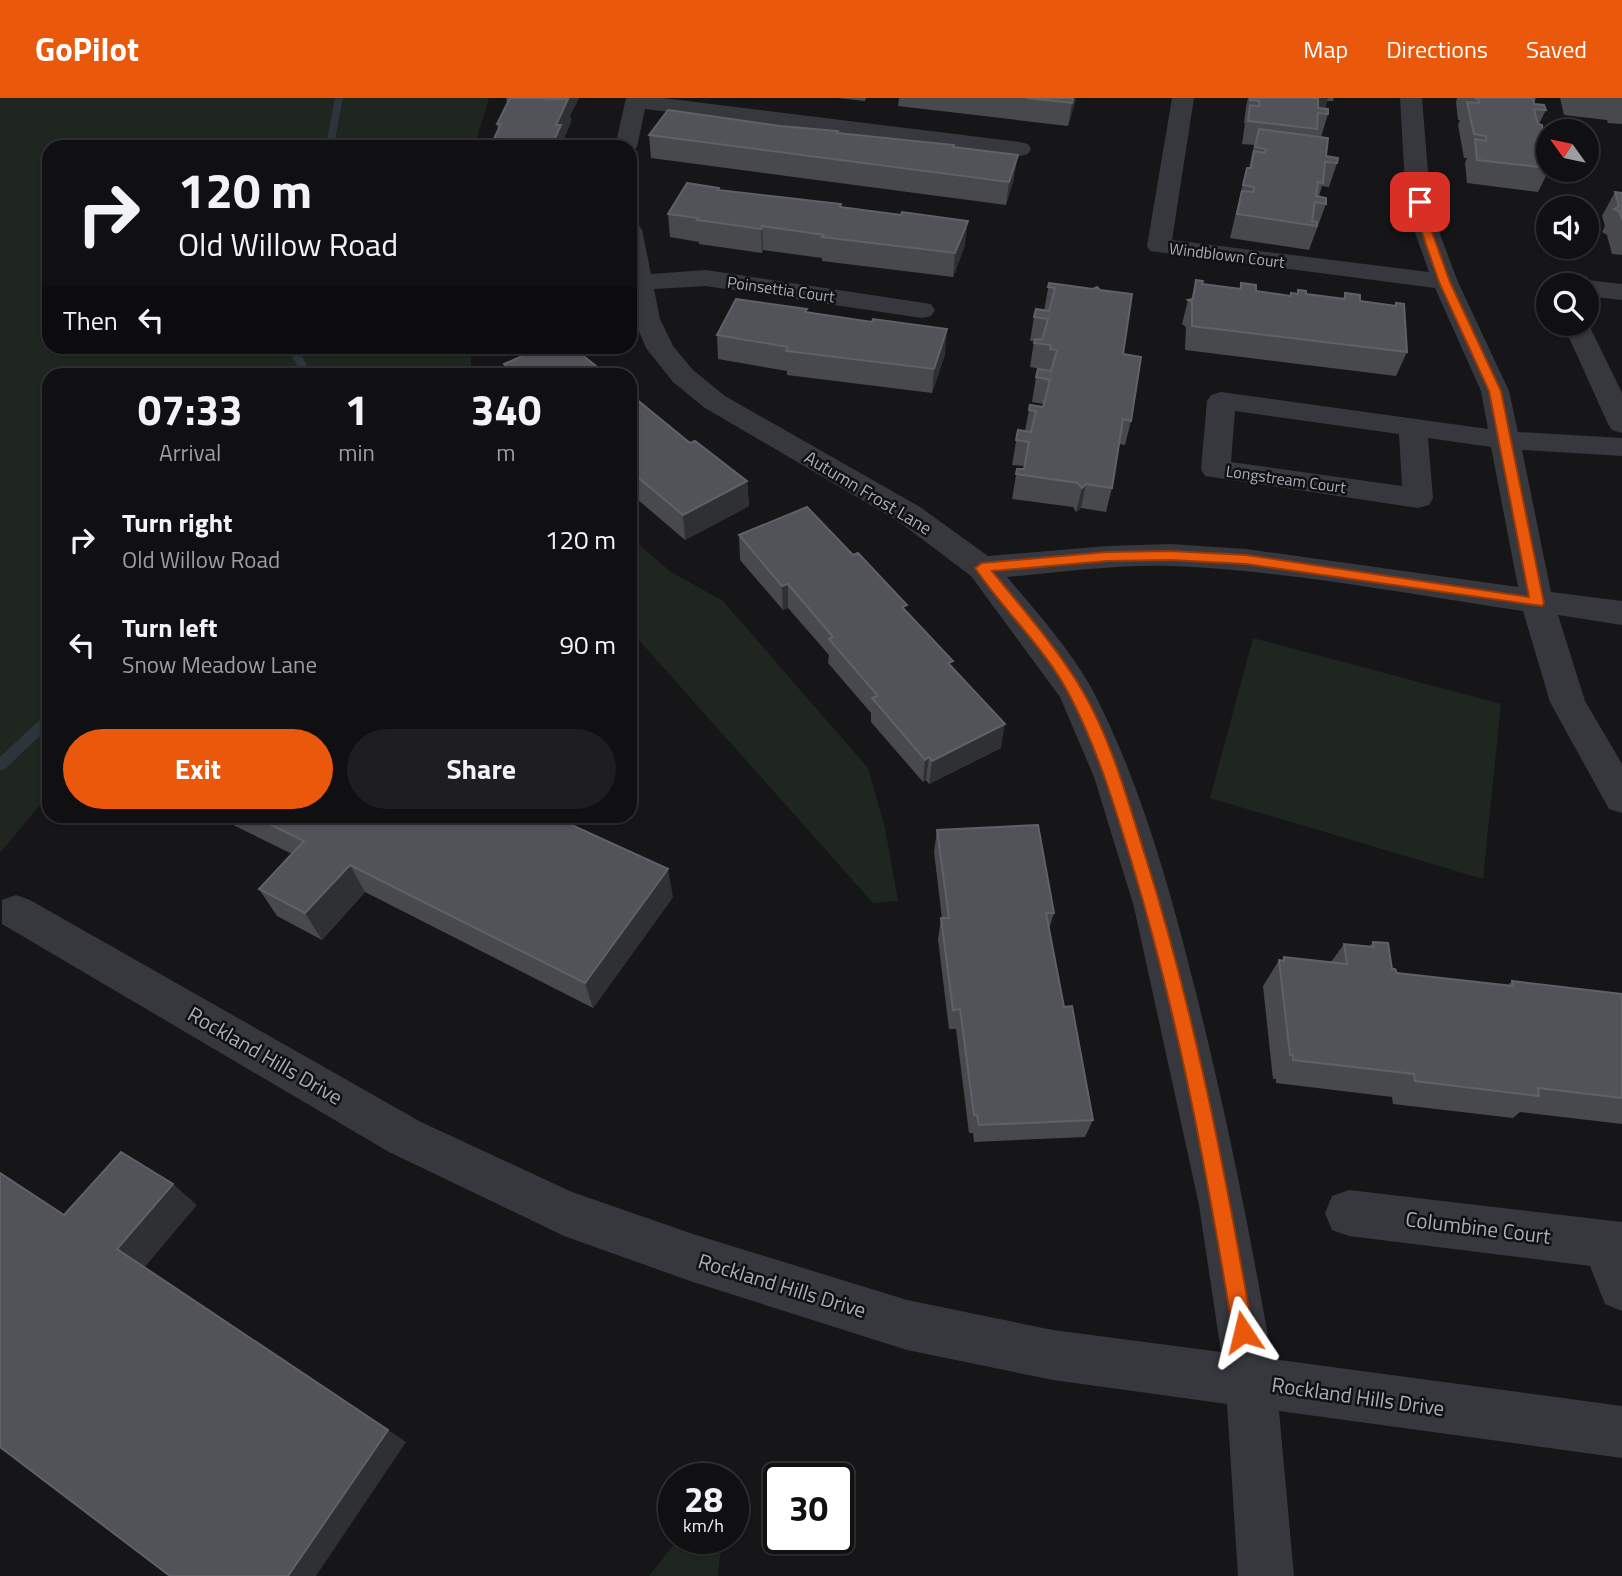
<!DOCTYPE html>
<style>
:root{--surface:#101012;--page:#1e1e20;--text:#f1f3f6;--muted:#9c9d9f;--line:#303032;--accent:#ea580c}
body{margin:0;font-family:"Titillium Web",sans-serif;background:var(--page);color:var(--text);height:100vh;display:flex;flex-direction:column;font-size:26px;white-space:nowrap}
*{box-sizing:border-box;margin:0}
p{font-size:23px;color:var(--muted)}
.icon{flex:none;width:38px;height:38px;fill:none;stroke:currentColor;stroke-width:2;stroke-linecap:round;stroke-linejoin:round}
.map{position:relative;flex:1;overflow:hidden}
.panel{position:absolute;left:42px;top:270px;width:595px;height:455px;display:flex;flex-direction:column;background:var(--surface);border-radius:21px;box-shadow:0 2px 5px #0004,0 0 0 2px var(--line)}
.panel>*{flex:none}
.hud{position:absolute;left:42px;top:42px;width:595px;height:214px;border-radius:21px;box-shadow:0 2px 5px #0004,0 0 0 2px var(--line);background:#101012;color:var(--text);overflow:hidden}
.needle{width:46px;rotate:303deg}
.tools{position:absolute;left:1536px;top:21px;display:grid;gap:14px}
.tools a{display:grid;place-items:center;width:63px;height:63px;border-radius:50%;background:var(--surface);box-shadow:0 2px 5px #0004,0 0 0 2px var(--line);font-size:35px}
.speed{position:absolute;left:658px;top:1365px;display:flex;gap:14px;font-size:35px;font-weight:700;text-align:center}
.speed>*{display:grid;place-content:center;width:91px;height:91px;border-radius:50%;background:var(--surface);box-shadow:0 2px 5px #0004,0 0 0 2px var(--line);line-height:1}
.speed small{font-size:18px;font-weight:400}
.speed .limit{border:4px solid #111;border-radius:10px;background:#fff;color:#111}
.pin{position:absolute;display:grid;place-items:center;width:60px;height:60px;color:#fff;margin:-30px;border-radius:14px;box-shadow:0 4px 10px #0006}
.me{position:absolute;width:77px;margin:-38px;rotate:350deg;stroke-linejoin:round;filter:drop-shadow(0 0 5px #0008)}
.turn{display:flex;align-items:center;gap:24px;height:147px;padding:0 21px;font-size:32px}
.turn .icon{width:91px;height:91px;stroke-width:2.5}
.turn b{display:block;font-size:49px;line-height:60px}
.then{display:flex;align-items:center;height:66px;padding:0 21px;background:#0003;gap:14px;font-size:26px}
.eta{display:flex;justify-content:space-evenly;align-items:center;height:119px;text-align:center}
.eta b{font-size:42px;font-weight:700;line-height:49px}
.button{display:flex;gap:14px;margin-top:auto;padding:14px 21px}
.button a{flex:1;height:80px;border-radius:42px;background:var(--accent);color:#fff;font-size:28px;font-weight:700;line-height:80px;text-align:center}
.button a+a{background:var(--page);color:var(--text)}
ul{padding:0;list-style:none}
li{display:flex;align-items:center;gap:21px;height:105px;padding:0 21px}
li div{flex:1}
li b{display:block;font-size:26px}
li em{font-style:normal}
header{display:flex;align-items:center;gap:42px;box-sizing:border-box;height:98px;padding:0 35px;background:var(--accent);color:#fff}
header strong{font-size:33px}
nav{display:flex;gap:38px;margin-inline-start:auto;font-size:24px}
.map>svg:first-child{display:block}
.green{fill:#1e261f}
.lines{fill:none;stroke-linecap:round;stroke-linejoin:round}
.stream{fill:#2c353c;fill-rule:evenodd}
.minor{fill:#37383d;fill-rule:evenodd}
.wall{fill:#47494d}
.shaded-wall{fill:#2f3033}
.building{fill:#525359;stroke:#5f6168;stroke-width:2}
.route{fill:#ea580c;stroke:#983908;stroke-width:2}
.labels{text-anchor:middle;stroke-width:5;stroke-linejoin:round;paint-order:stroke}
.far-street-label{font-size:16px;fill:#a8adb8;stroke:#111113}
.street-label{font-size:18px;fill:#a8adb8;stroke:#111113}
.near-street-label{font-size:21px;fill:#a8adb8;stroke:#111113}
</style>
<header>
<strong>GoPilot</strong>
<nav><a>Map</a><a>Directions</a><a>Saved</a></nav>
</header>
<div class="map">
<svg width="1622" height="1478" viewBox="0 0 1622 1478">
<rect width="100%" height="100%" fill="#161618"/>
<g class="green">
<path d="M0,0H489L474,49H49V248L470,249L472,276H49V696L0,755Z"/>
<path d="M630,439L671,474L723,503L868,670L885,730L898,803L873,805L630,532Z"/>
<path d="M1253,540L1501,606L1483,781L1210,700Z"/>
<path d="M679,1440H722L718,1478H649Z"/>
</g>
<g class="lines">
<g class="stream">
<path d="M335,0H343L335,41L337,49H329L327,41Z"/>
<path d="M286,248H296L312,276H302Z"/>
<path d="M49,616V629L5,671L0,672V659L44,618Z"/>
</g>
<g class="minor">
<path d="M626,0H663L1020,44L1028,46L1031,51L1028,56L1020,58L645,11L637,49L630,55V49H615Z"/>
<path d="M1172,0H1194L1172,142L1429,174L1411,123L1405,86L1400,0H1422L1429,86L1435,123L1458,184L1509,293L1518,334L1622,340V358L1522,352L1551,494L1622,503V527L1558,517L1585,603L1622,666V715L1609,711L1550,604L1523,513C1407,496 1290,473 1173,468C1118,466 1062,474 1007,479C1035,512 1073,555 1093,593C1140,684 1168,784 1193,883C1225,1008 1250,1134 1272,1261L1622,1308V1360L1279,1313L1294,1478H1238L1227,1306L1053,1282L907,1252L693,1184L564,1138L389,1054L2,826V802L16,797L30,802L421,1024L572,1094L693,1136L907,1202L1053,1232L1221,1254L1199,1107L1134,809L1094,679L1060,599L971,478L898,423L705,310L673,284L646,250L634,221L630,200V125L639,127L642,132L651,176L706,172L931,206L935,212L931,218L922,220L706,188L654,191L660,221L673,248L693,272L725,298L920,409L988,458L1107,448L1170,446L1246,451L1518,489L1491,349L1428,340L1433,400L1429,407L1418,410L1205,378L1201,371L1207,303L1211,297L1221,294L1488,331L1481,293L1435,190L1150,153L1147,148ZM1235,313L1399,336L1402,388L1231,364Z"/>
<path d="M1587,182L1622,186V202L1587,198V187H1576Z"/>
<path d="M1587,223L1622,295V335L1612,332L1608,326L1563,226H1587Z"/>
<path d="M1349,1092L1622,1124V1213L1605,1206L1590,1168L1349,1138L1332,1132L1325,1115L1332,1098Z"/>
</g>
</g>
<g class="wall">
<path d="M506,0H579L570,17L571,24L563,42L564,49H490L498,33L497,26L507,5Z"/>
<path d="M838,0H866L865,3Z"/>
<path d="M899,0H1076L1068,28L898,8Z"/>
<path d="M1248,0H1334L1333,3H1327L1325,11L1328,16L1321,39L1326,58L1337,65L1329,89L1322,88L1319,98L1326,106L1309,152L1230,140L1241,93L1247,70H1249L1254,47L1242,46L1245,25H1244L1246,9Z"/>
<path d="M1457,0H1536L1534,6L1546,12L1539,26L1545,44L1549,45V72L1538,94L1467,85L1465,65L1467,60H1464L1458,27L1460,22H1458L1456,4Z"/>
<path d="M1560,0H1622V26L1608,25L1607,22L1564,17Z"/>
<path d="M780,28L838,33V35L954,47V49L1014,80L1006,107L651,60L649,37Z"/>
<path d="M719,90V92L841,109L965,147L953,179L822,163V160L763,152L762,155L699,146V144L670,139L668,116Z"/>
<path d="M1615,94L1622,95V157L1612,156L1607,137L1602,134L1605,128L1602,118Z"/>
<path d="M1196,182L1202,186L1239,191L1241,185L1256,193L1290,198L1291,195L1297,196L1298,192L1306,196L1343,201L1345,195L1360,203L1395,207L1396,205L1407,254L1396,278L1185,252L1186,229L1182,226L1188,202H1191Z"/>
<path d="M1049,185L1093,191L1123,256L1131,323L1125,347L1119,346L1112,390L1106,414L1081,410L1076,414L1073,409L1012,401L1017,371H1024V368L1012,367L1018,332L1025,333L1029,312L1043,309L1044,306L1032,304L1036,279L1046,272L1030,269L1034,243H1030L1034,219L1044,213Z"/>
<path d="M807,211V215L945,256L932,295L787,277V273L718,261L717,237Z"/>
<path d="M504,266L606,276H506Z"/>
<path d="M630,296L690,345L747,383L749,408L685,442L637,401L633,403L630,401Z"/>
<path d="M739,437L906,513L952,570L1001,650L929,686L926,682L923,684L871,624V615L828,565L829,557L788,510L783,512L740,462Z"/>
<path d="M215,718H552L673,799L593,910L365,794L322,842L277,818L259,791L292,756Z"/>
<path d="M937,732L1054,815L1049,831L1064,909L1093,1022L1085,1039L974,1044L973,1035H969L956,931H949L938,841L941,820H942L934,754Z"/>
<path d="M1373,844L1392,871L1397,875L1508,887L1512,883L1622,896V1026L1520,1014L1513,1020L1393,1006L1392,999L1276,985V981H1273L1263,888L1279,862H1282L1284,859L1331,864L1344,846L1369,849Z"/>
</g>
<g class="shaded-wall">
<path d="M563,0H579L570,17L571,24L563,42L564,49H551Z"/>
<path d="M1073,0H1076L1075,5L1068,28Z"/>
<path d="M1317,0H1328L1323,15H1318Z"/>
<path d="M1018,57L1014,80L1006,107L1009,84Z"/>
<path d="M968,123L965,147L953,179L955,155Z"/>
<path d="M762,128L763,152L762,155L761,131Z"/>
<path d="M947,231L945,256L932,295L934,271Z"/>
<path d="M634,376L637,401L633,403L630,378Z"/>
<path d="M747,383L749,408L685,442L683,417Z"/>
<path d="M1086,386L1081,410L1076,414L1082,390Z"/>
<path d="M788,486V510L783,512L782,488Z"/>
<path d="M1005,626L1001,650L929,686L932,663Z"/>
<path d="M929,659L926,682L923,684L925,662Z"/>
<path d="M350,767L365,794L322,842L305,815Z"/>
<path d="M668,771L673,799L593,910L585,885Z"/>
<path d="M173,1086L197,1107L144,1170L117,1151Z"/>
<path d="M388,1332L406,1344L316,1478H288Z"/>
</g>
<g class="building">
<path d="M510,0L568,1L556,27H561L551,49H490L501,26H497Z"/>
<path d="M1026,0H1073L1072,5Z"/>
<path d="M1250,0H1318V10L1328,11V16L1318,15L1317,31L1248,23L1250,7L1259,8V3L1250,2Z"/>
<path d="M1474,0H1533L1534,6L1544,7L1546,12L1534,11L1538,26L1542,27L1545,44L1549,45V50H1545L1549,70L1477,62L1475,41L1486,43V38L1474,36L1467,4L1479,5L1478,1Z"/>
<path d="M668,12L780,28L838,33L837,35L954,47L953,49L1018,57L1009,84L649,37Z"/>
<path d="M1259,31L1328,40L1326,58L1338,60L1337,65L1325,64L1323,85L1318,84L1316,98L1326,100V106L1315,104L1312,123L1317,124V128L1237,116L1242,93L1253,94L1254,89L1243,87L1247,70H1251L1254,53L1265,55L1266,51L1255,49Z"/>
<path d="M687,85L719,90L718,92L841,106L840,109L901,117L902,114L968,123L955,155L822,139L824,137L762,128L761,131L697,122L698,120L668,116Z"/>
<path d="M1615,94L1622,95V121L1619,113L1614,111L1619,108Z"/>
<path d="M1196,182L1203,183L1202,186L1241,191V185L1256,187V193L1291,198V195L1298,196V192L1306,193V196L1345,201V195L1360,197V203L1396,208V205L1404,206L1407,254L1192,228V204L1188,202L1193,201Z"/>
<path d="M1049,185L1093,191L1097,189L1100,192L1132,196L1123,256L1141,259L1131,323L1123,321L1112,390L1086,386L1082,390L1078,385L1016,376L1017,371H1024L1029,344L1016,342L1018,332L1031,334L1036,313L1029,312L1030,307L1043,309L1050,282L1036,279L1038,271L1051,273L1057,252L1050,251L1051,247L1034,245L1035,241L1042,242L1048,221L1034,219L1036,211L1049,213L1055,190L1048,189Z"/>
<path d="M736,201L807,211L805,214L872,224L873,221L947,231L934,271L786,253L788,249L717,237Z"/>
<path d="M545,248H571L606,276H515L504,266Z"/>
<path d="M630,296L690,345L695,343L747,383L683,417L634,376L630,378Z"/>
<path d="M807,409L853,457L858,455L907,507L902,509L953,563L948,565L1005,626L932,663L929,659L925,662L872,600L878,598L829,541L833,539L788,486L782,488L739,437Z"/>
<path d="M253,718H552L668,771L585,885L350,767L305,815L259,791L304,743Z"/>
<path d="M1038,727L1054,815H1046L1064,909L1072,908L1093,1022L979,1027L977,1017H974L960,911L953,912L941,820H949L937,732Z"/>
<path d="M1373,844L1388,845L1392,871H1395L1397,875L1513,888L1512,883L1622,896V1000L1538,990L1539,998L1415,983L1414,976L1293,962V957H1290L1279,862L1284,863V859L1347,866L1344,846L1374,849Z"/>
<path d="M121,1054L173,1086L117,1151L388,1332L288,1478H170L0,1349V1075L64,1117Z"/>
</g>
<path class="route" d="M1417,102L1425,104L1428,123L1450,184L1501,293L1544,505L1542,508L1246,466L1170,462L1107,463L992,473C1023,511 1057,550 1082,592C1111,641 1127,700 1144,754C1194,911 1225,1072 1253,1234L1250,1241L1243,1244L1236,1241L1233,1234C1207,1075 1178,916 1131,762C1114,706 1097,650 1070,598C1046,551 1004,513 975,470L982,465L1107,454L1170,453L1246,457L1529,499L1489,293L1439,184L1418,123Z"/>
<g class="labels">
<g class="far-street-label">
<text transform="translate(1227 157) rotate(7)" y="6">Windblown Court</text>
<text transform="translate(781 191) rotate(8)" y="6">Poinsettia Court</text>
<text transform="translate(1286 381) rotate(8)" y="6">Longstream Court</text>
</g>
<g class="street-label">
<text transform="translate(868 395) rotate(31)" y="6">Autumn Frost Lane</text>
</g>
<g class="near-street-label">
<text transform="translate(265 958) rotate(30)" y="7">Rockland Hills Drive</text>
<text transform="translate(1478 1130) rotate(7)" y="7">Columbine Court</text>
<text transform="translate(782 1188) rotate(17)" y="7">Rockland Hills Drive</text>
<text transform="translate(1358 1299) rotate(8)" y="7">Rockland Hills Drive</text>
</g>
</g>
</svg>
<div class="tools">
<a><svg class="needle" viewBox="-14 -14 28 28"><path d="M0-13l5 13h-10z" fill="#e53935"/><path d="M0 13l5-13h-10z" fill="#9c9d9f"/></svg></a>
<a><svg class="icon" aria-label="sound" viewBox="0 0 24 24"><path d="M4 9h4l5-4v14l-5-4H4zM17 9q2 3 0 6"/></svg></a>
<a><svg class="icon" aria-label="search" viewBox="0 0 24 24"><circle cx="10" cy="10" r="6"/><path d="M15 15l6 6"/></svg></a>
</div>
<div class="speed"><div>28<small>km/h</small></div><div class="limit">30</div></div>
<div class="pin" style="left:1420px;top:104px;background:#d93025"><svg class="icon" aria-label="arrive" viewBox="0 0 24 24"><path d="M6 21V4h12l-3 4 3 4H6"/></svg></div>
<svg class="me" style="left:1243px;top:1234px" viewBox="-20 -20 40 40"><path d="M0-17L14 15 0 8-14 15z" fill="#ea580c" stroke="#fff" stroke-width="4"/></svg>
<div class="hud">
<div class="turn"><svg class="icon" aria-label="right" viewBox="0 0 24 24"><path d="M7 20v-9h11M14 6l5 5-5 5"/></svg><div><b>120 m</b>Old Willow Road</div></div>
<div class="then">Then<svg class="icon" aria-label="left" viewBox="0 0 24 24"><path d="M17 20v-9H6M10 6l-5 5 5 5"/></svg></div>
</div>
<section class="panel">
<div class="eta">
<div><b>07:33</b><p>Arrival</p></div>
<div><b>1</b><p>min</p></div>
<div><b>340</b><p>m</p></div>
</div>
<ul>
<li><svg class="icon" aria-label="right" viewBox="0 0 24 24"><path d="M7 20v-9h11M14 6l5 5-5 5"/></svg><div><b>Turn right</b><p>Old Willow Road</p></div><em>120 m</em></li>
<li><svg class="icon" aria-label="left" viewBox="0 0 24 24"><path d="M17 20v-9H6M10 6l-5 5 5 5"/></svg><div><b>Turn left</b><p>Snow Meadow Lane</p></div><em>90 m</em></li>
</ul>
<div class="button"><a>Exit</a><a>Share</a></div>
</section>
</div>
